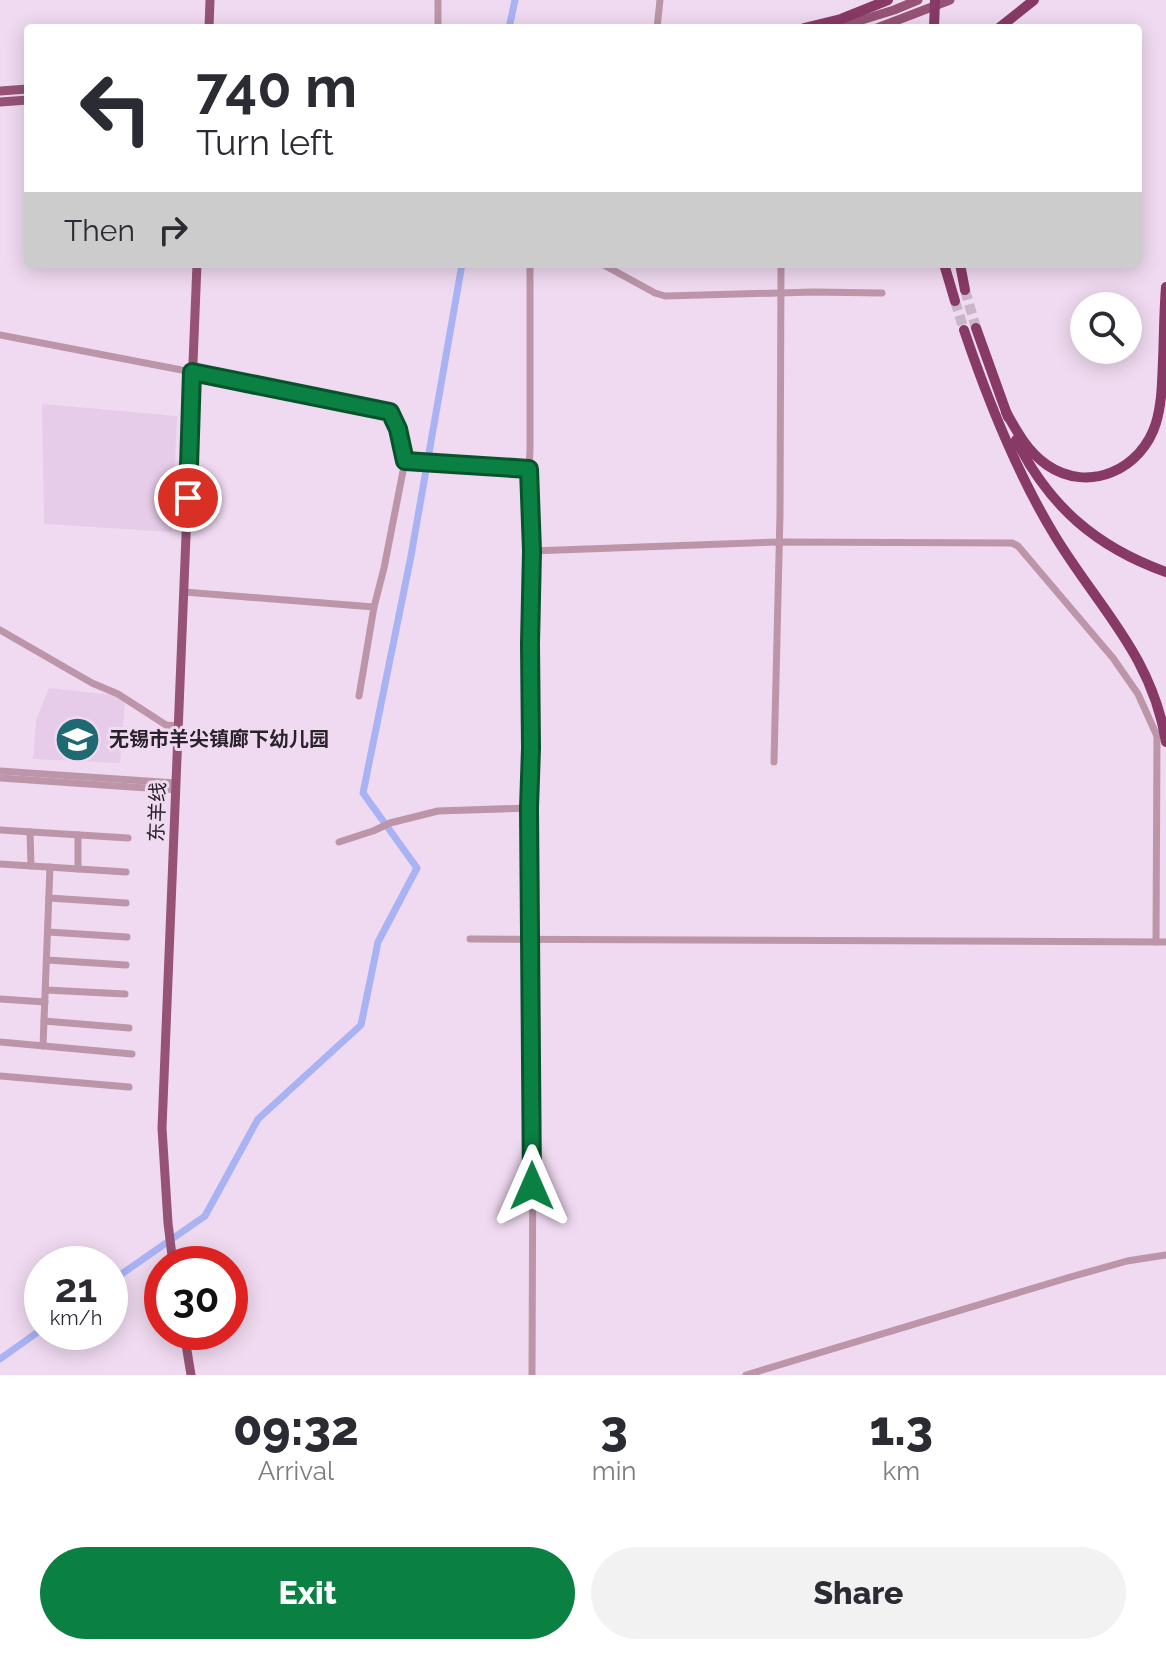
<!DOCTYPE html>
<meta charset="utf-8">
<style>
:root{--surface:#fff;--page:#f2f2f3;--text:#2b2b33;--muted:#7c7c81;--accent:#0b8043}
body{margin:0;font-family:Raleway,"Noto Sans SC",sans-serif;background:var(--page);color:var(--text);height:100vh;display:flex;flex-direction:column;font-size:30px;white-space:nowrap}
*{box-sizing:border-box;margin:0}
p{font-size:26px;color:var(--muted)}
.icon{flex:none;width:44px;height:44px;fill:none;stroke:currentColor;stroke-width:2;stroke-linecap:round;stroke-linejoin:round}
.map{position:relative;height:1375px;overflow:hidden}
.details{display:flex;flex-direction:column;background:var(--surface);flex:1}
.details>*{flex:none}
.top-card{position:absolute;left:24px;top:24px;width:1118px;height:244px;border-radius:8px;box-shadow:0 4px 20px #0003;background:#fff;color:var(--text);overflow:hidden}
.fabs{position:absolute;left:1070px;top:292px;display:grid;gap:16px}
.fabs a{display:grid;place-items:center;width:72px;height:72px;border-radius:50%;background:var(--surface);box-shadow:0 4px 20px #0003;font-size:40px}
.speed{position:absolute;left:24px;top:1246px;display:flex;gap:16px;font-size:40px;font-weight:700;text-align:center}
.speed>*{display:grid;place-content:center;width:104px;height:104px;border-radius:50%;background:var(--surface);box-shadow:0 4px 20px #0003;line-height:1}
.speed small{font-size:20px;font-weight:400}
.speed .limit{border:12px solid #d22;background:#fff;color:#111}
.pin{position:absolute;display:grid;place-items:center;width:68px;height:68px;color:#fff;margin:-34px;border:4px solid #fff;border-radius:50%;box-shadow:0 2px 8px #0007}
.me{position:absolute;width:88px;margin:-44px;rotate:0deg;stroke-linejoin:round;filter:drop-shadow(0 0 6px #0008)}
.turn{display:flex;align-items:center;gap:28px;height:168px;padding:0 40px;font-size:36px}
.turn .icon{width:104px;height:104px;stroke-width:2.5}
.turn b{display:block;font-size:56px;line-height:68px}
.then{display:flex;align-items:center;height:76px;padding:0 40px;background:#0003;gap:16px;font-size:30px}
.eta{display:flex;justify-content:space-evenly;align-items:center;height:136px;text-align:center}
.eta b{font-size:48px;font-weight:800;line-height:56px}
.button{display:flex;gap:16px;margin-top:auto;padding:16px 40px}
.button a{flex:1;height:92px;border-radius:48px;background:var(--accent);color:#fff;font-size:32px;font-weight:800;line-height:92px;text-align:center}
.button a+a{background:var(--page);color:var(--text)}
.map>svg:first-child{display:block}
.built{fill:#e6cce8}
.lines{fill:none;stroke-linecap:round;stroke-linejoin:round}
.canal{stroke:#a9b3f4;stroke-width:7}
.highway-tunnel{stroke:#c8b5c9;stroke-width:10;stroke-dasharray:10 5;stroke-linecap:butt}
.minor{stroke:#bc95a8;stroke-width:7}
.major{stroke:#965376;stroke-width:9}
.highway{stroke:#873a65;stroke-width:10}
.route-casing{stroke:#07532c;stroke-width:20}
.route{stroke:#0b8043;stroke-width:14}
.labels{text-anchor:middle;stroke-width:6;stroke-linejoin:round;paint-order:stroke}
.poi-label{font-size:20px;font-weight:bold;fill:#2a222b;stroke:#f0daf1;text-anchor:start}
.street-label{font-size:20px;fill:#2a222b;stroke:#f0daf1}
</style>
<div class="map">
<svg width="1166" height="1375" viewBox="0 0 1166 1375">
<rect width="100%" height="100%" fill="#f0daf1"/>
<g class="built">
<path d="M42,404L177,416L172,532L44,524Z"/>
<path d="M49,688L114,695L125,702L120,763L33,759L36,720Z"/>
</g>
<g class="lines">
<g class="canal">
<path d="M509,28L515,0"/>
<path d="M110,1282L205,1216L258,1119L361,1025L378,942L417,868L363,793L411,556L462,264"/>
<path d="M0,1359L42,1329"/>
</g>
<g class="highway-tunnel">
<path d="M965,290L976,328"/>
<path d="M955,301L964,330"/>
</g>
<g class="minor">
<path d="M438,28V0"/>
<path d="M657,28L660,0"/>
<path d="M530,264V450L529,469L532,551L530,644L531,748L529,808L533,1123L532,1375"/>
<path d="M602,264L655,293L665,296L813,292L882,293"/>
<path d="M0,335L301,393L309,396L390,412L398,429L405,461L384,568L374,607L359,696"/>
<path d="M405,461L529,469"/>
<path d="M532,551L779,542L1012,543L1018,546L1113,658L1138,694L1157,736L1156,942"/>
<path d="M184,592L374,607"/>
<path d="M0,630L92,683L118,694L166,725L178,726"/>
<path d="M774,762L780,514L781,264"/>
<path d="M0,771L176,783"/>
<path d="M0,778L176,790"/>
<path d="M0,830L128,838"/>
<path d="M30,832L31,866"/>
<path d="M339,842L373,831L390,823L438,811L529,808"/>
<path d="M0,864L126,872"/>
<path d="M78,869V835"/>
<path d="M49,898L126,903"/>
<path d="M48,932L127,937"/>
<path d="M470,939L1166,942"/>
<path d="M47,960L126,965"/>
<path d="M46,990L125,994"/>
<path d="M0,999L45,1002"/>
<path d="M44,1021L129,1028"/>
<path d="M0,1042L132,1054"/>
<path d="M43,1046L50,867"/>
<path d="M0,1076L129,1087"/>
<path d="M746,1375L1067,1278L1127,1261L1166,1255"/>
</g>
<g class="major">
<path d="M209,28L210,0"/>
<path d="M836,28L894,10L918,0"/>
<path d="M877,28L950,0"/>
<path d="M0,91L28,89"/>
<path d="M0,102L28,100"/>
<path d="M173,1264L168,1223L162,1128L197,264"/>
<path d="M184,1332L191,1375"/>
</g>
<g class="highway">
<path d="M804,28L841,19L888,0"/>
<path d="M934,28L935,0"/>
<path d="M999,28L1034,0"/>
<path d="M944,264L955,301"/>
<path d="M960,264L965,290"/>
<path d="M976,328L1008,417"/>
<path d="M964,330C988,401 1016,472 1055,536C1098,607 1152,655 1166,742"/>
<path d="M1006,412C1017,432 1028,452 1047,465C1089,494 1142,469 1156,423C1162,403 1162,382 1163,361C1164,337 1164,312 1166,287"/>
<path d="M1016,440C1049,506 1096,547 1166,572"/>
</g>
</g>
<g class="lines">
<defs>
<path id="route" d="M188,498L192,372L390,412L398,429L405,461L529,469L532,551L530,644L531,748L529,808L532,1186"/>
</defs>
<use href="#route" class="route-casing"/>
<use href="#route" class="route"/>
</g>
<defs>
<symbol id="school-disc" viewBox="-11 -11 22 22"><circle r="9.5" fill="#1e6972" stroke="#f0daf1"/><path d="M0-5L7-2L0 1L-7-2ZM-4 1L0 2.5L4 1V4Q0 6-4 4Z" fill="#fff"/></symbol>
</defs>
<g fill-rule="evenodd">
<use href="#school-disc" x="52" y="714" width="51" height="51"/>
</g>
<g class="labels">
<g class="poi-label">
<text x="109" y="746">无锡市羊尖镇廊下幼儿园</text>
</g>
<g class="street-label">
<text transform="translate(157 812) rotate(-88)" y="7">东羊线</text>
</g>
</g>
</svg>
<div class="fabs">
<a><svg class="icon" aria-label="search" viewBox="0 0 24 24"><circle cx="10" cy="10" r="6"/><path d="M15 15l6 6"/></svg></a>
</div>
<div class="speed"><div>21<small>km/h</small></div><div class="limit">30</div></div>
<div class="pin" style="left:188px;top:498px;background:#d93025"><svg class="icon" aria-label="arrive" viewBox="0 0 24 24"><path d="M6 21V4h12l-3 4 3 4H6"/></svg></div>
<svg class="me" style="left:532px;top:1186px" viewBox="-20 -20 40 40"><path d="M0-17L14 15 0 8-14 15z" fill="#0b8043" stroke="#fff" stroke-width="4"/></svg>
<div class="top-card">
<div class="turn"><svg class="icon" aria-label="left" viewBox="0 0 24 24"><path d="M17 20v-9H6M10 6l-5 5 5 5"/></svg><div><b>740 m</b>Turn left</div></div>
<div class="then">Then<svg class="icon" aria-label="right" viewBox="0 0 24 24"><path d="M7 20v-9h11M14 6l5 5-5 5"/></svg></div>
</div>
</div>
<section class="details">
<div class="eta">
<div><b>09:32</b><p>Arrival</p></div>
<div><b>3</b><p>min</p></div>
<div><b>1.3</b><p>km</p></div>
</div>
<div class="button"><a>Exit</a><a>Share</a></div>
</section>
